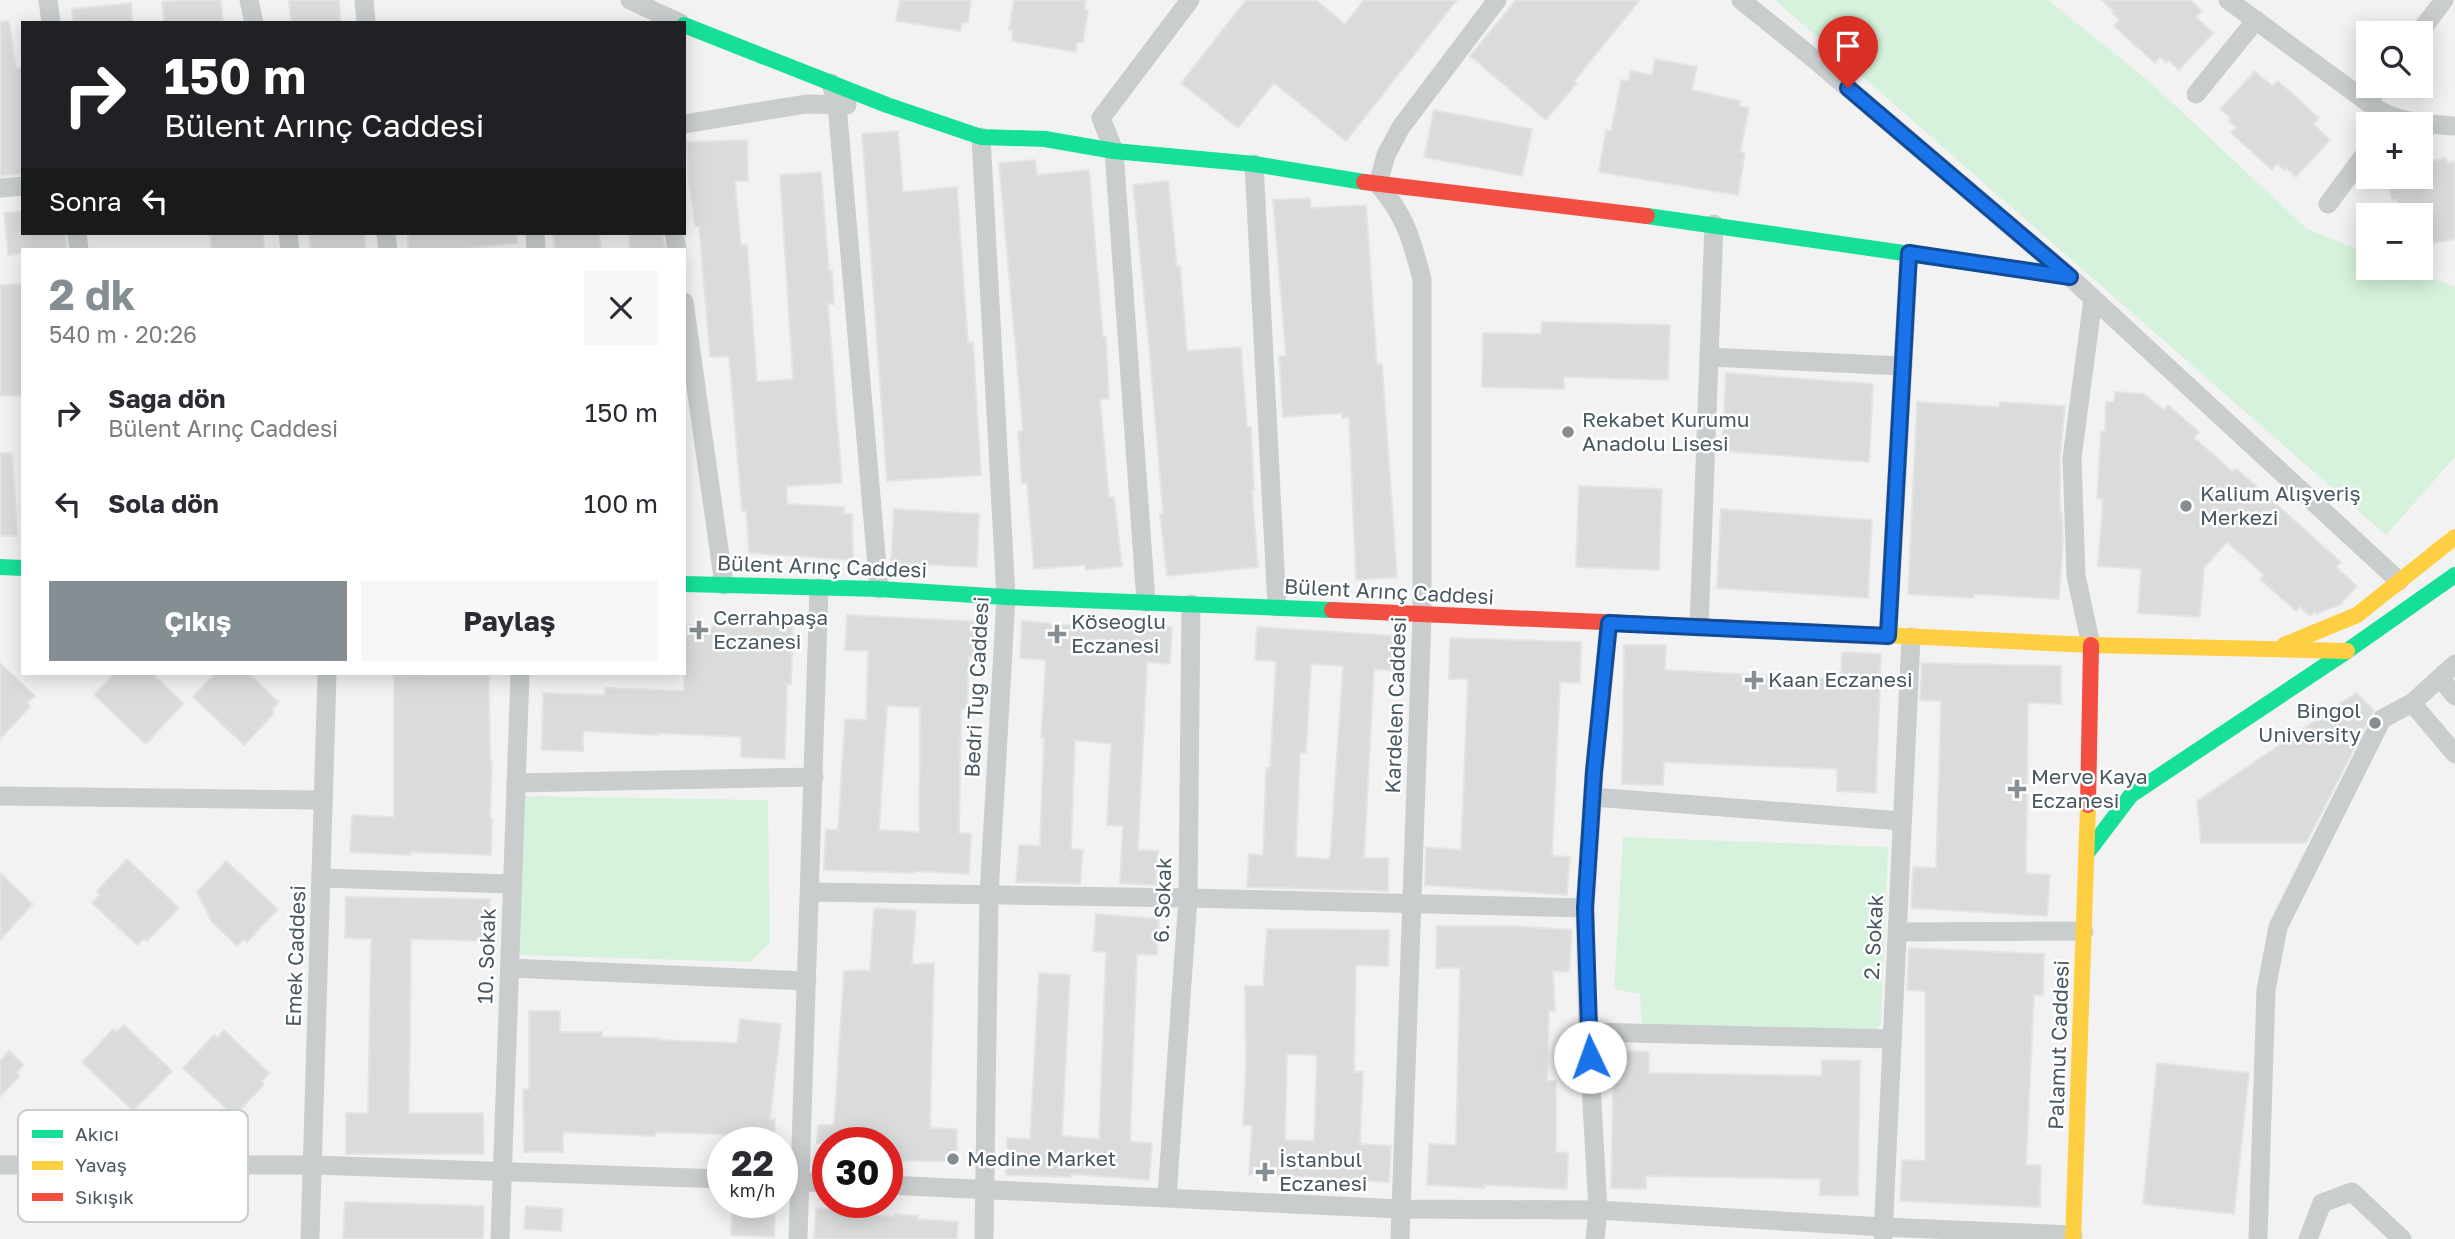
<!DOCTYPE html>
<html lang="tr">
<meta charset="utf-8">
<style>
:root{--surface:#fff;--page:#f7f7f7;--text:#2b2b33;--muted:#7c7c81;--accent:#848e93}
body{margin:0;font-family:"Golos Text",sans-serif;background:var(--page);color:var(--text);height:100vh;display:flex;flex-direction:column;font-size:26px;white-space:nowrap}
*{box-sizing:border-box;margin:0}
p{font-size:23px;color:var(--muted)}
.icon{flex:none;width:38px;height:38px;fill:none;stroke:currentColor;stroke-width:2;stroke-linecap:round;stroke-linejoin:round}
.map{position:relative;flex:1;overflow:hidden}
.sheet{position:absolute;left:21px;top:248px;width:665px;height:427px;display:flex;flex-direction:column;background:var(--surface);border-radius:0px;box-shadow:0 4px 18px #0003}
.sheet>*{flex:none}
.top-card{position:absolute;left:21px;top:21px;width:665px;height:214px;border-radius:0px;box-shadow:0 4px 18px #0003;background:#202124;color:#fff;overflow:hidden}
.controls{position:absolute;left:2356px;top:21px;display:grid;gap:14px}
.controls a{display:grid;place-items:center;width:77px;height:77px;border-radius:0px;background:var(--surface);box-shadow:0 4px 18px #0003;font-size:35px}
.speed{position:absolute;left:707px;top:1127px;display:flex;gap:14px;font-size:35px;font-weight:700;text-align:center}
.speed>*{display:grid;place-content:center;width:91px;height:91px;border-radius:50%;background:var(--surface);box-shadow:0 4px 18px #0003;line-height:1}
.speed small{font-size:18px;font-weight:400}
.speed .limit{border:10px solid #d22;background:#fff;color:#111}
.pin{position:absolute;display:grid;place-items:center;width:60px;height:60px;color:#fff;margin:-72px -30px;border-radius:50% 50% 50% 0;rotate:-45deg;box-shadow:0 0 7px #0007}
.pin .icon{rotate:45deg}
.me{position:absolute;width:77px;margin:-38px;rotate:357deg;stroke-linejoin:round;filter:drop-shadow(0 0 5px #0008)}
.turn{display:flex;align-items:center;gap:24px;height:147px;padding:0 28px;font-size:32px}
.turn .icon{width:91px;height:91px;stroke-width:2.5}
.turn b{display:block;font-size:49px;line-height:60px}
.then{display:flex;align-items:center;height:66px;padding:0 28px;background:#0003;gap:14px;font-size:26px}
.round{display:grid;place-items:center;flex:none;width:74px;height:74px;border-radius:0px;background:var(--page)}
.headline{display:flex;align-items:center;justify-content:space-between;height:119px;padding:0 28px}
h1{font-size:42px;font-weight:700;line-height:52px;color:var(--accent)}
.button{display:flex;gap:14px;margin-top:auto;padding:14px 28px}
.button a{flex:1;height:80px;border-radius:0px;background:var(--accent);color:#fff;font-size:28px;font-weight:700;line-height:80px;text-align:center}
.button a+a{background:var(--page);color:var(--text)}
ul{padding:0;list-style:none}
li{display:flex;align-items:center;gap:21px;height:91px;padding:0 28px}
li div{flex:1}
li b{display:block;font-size:26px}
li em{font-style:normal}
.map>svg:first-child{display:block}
.green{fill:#d6f2dc}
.building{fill:#dadbdb;stroke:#e4e4e5;stroke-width:2;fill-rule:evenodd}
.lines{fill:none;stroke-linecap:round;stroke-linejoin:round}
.street{stroke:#c9cdce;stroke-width:19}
.fast{stroke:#16e098;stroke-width:16}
.slow{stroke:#ffcf43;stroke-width:16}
.jam{stroke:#f24e42;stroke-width:16}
.route-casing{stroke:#114b97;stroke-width:18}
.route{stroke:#1a73e8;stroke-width:12}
.poi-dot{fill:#848e93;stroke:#fff;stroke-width:2.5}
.labels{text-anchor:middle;stroke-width:5;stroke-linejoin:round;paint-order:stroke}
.poi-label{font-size:21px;fill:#485860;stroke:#fff;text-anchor:start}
.street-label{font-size:21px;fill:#485860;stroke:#fff}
.key{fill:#fff;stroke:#c8cdcf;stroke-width:2}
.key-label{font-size:19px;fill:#485860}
</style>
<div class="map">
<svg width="2455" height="1239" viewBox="0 0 2455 1239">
<rect width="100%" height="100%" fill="#f3f2f2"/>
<g class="green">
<path d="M1775,0H2048L2150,82L2307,229L2368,253V268H2406L2455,287V457L2386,535Z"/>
<path d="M521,796L768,800L770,943L750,962L520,955Z"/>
<path d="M1623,837L1888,847L1881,1024L1874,1032L1642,1026L1640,994L1614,989Z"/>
</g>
<g class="building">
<path d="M187,0H221L223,23H164L162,2Z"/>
<path d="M289,0H339L341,23H291Z"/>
<path d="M900,0H971L968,22L962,23L960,31L896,21Z"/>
<path d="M1014,0H1086L1085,9L1088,10L1083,42L1077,43L1076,52L1012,41L1013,31L1009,30Z"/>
<path d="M1246,0H1316L1345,24L1364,0H1457L1346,141L1274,83L1238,128L1181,83Z"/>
<path d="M1516,0H1640L1574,81L1577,83L1546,120L1470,56Z"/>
<path d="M2101,0H2190L2202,11L2196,17L2213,33L2179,70L2169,60L2166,63L2160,57L2155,63L2114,26L2119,20L2112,13L2114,11Z"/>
<path d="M131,3L133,23H73L72,9Z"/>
<path d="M9,21L16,68L23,67V174L0,176V22Z"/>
<path d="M1655,59L1697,67L1692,90L1740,101L1739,106L1749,108L1740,152L1745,153L1738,195L1599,172L1606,130L1611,131L1621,80L1628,81L1631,71L1652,75Z"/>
<path d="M2255,71L2272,86L2278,81L2319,118L2313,124L2330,140L2296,177L2286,168L2284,170L2277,164L2272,170L2231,133L2236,127L2229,121L2231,118L2220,109Z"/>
<path d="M1434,110L1532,129L1522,176L1424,157Z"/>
<path d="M898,131L903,192L957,187L968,343L973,342L981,475L887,481L862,134Z"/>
<path d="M747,140L748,181H735L741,245H747L757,382L793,379L780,175L821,172L829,270H832L834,304H828L842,483L787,486V504L844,507V514H852L853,560L749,553L746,511H742L729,356L710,357L699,226H695L689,183L687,142Z"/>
<path d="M2446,158L2448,163L2455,161V239L2423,245L2420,241V215H2400L2397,199L2392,200L2389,185L2394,183L2393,177H2420V164Z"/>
<path d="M1035,160L1037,175L1089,170L1103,337H1106L1109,399H1100L1109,497H1114L1122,566L1086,570L1085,565L1034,569L1027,483H1022L1018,432L1023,431L999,163Z"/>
<path d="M1168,181L1177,266H1180L1187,351L1241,347L1247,427H1251L1254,490H1252L1258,567L1167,576L1160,514L1163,513L1149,346L1133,185Z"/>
<path d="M1310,198L1311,208L1366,205L1377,364H1382L1397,577L1356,580L1349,417L1342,418V413L1283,417L1279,356H1286L1273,200Z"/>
<path d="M23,211V233H65L67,249L23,250V253L8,255L4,213Z"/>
<path d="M210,233H263L264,250H211Z"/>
<path d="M329,233H364L365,250H311L309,235Z"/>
<path d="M408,233H517V243L454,250H408Z"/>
<path d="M553,233H599L601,250H555Z"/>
<path d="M629,233H662L665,250H630Z"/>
<path d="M23,284V395L0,396V285Z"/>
<path d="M1542,322L1670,325L1668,380L1564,377V389L1482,387L1483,333L1541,334Z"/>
<path d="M1726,373L1873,384L1869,462L1722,451Z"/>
<path d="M2115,392L2144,394L2164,410L2168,405L2199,432L2194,438L2232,471L2237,469L2341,562L2336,567L2357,586L2341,604L2316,614L2315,612L2310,616L2300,607L2296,611L2260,579L2264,575L2227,542L2204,568L2200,617L2138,613L2141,569L2098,566L2103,499L2097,498L2101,431L2105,432L2106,402H2114Z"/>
<path d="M1917,402L1999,407L2000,402L2065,406L2060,458V512H2062L2063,542L2059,599L1974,594V598L1908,594Z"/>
<path d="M0,453H12L17,536H0Z"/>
<path d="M1579,486L1662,489L1659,570L1576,567Z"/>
<path d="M894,509L979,514L977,567L891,563Z"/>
<path d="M1721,509L1872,520L1868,598L1717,588Z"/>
<path d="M847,615L988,622L986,658L969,657L967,709H961L959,833L971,834L969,874L914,871V873L824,870L826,829L838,830L845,719L866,720L868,651L845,650ZM887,706L920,707L919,832L879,830Z"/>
<path d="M1022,621L1108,628V623L1172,627L1170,664L1147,662L1138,850L1158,851L1156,885L1120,883L1123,826L1107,825L1111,744L1075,740L1071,849L1083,850L1080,884L1016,882L1019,845L1040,846L1044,738H1041L1046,660L1020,658Z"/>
<path d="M749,622L793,624L791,684H787L785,759L741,757V737L657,733V735L583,731V751L542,750L543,693L605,695V688L684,691V625L748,628Z"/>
<path d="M1257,627L1398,636L1396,671L1374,669L1364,858H1388V891L1247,887L1249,854L1263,855L1266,768H1270L1276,661L1255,660ZM1311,664L1343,666L1330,857L1328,859L1296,857L1300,753H1306Z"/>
<path d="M1450,638L1581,642L1580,683L1560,682L1552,856L1570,857L1567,895L1425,885L1426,847L1461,850L1468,679H1449Z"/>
<path d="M1624,645H1666L1665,670L1841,679L1842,652L1881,654L1876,793L1837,791V769L1664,762L1663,785L1622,784Z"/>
<path d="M0,663L35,696L27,703L30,707L0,739Z"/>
<path d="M1922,663L2061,666V704L2028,703L2026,873L2050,875L2047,916L1911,908L1913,867L1936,868L1941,701L1920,700Z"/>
<path d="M114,674H152L184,703L146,744L94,695Z"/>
<path d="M215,674H249L279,702L272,710L274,714L244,745L193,697Z"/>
<path d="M489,675L490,761H492L490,818L492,819L491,855L410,852V855L350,852L352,815L394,817V676Z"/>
<path d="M2356,693L2374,710L2306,843H2201L2197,801Z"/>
<path d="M127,859L179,908L147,941L144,938L137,945L92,903L100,895L97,891Z"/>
<path d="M226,861L278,909L247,942L244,939L237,946L212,922L197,892Z"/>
<path d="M0,873L33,904L0,940Z"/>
<path d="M346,897L490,899L489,941L411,939L409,1113H483L484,1154H346V1113H368L371,939L345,938Z"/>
<path d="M874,908L916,911L912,964L934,963L930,1128L957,1129V1162L887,1160V1143H817L818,1125H834L844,971L870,970Z"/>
<path d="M1096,914L1159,919L1157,955L1137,954L1130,1142L1152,1143L1149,1180L1071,1174V1177L1006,1175L1007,1138L1030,1139L1039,973L1070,975L1062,1136L1099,1139L1106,952L1093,951Z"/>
<path d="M1437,926H1511L1572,930L1569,972L1553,971L1555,1011H1549L1547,1081H1556V1152L1568,1153L1567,1189L1484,1185V1188L1427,1185L1429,1144L1456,1145L1460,968H1436Z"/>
<path d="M1267,929L1389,930L1388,966L1356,965L1354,1072H1363L1360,1144L1391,1146L1389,1182L1249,1174L1252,1125H1243L1246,1067L1245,986H1263ZM1287,1054L1317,1055L1314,1141L1285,1140Z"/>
<path d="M1909,948L2044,954L2043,996L2034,995L2026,1165H2041L2040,1207L1900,1201L1902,1160L1925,1161V991L1907,990Z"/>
<path d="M529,1011H560V1032H602V1037L659,1038V1040L737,1043L740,1019L781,1024L770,1119H775L774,1143H744V1135L656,1132L655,1136L563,1132V1152H524L523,1089H529Z"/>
<path d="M124,1025L172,1071L133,1111L82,1062L113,1029L117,1032Z"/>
<path d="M224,1030L269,1073L262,1081L264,1085L234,1116L183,1068L214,1035L217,1038Z"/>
<path d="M9,1051L24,1065L17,1072L19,1077L0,1097V1061Z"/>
<path d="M1614,1051L1649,1052V1073L1822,1076V1060L1860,1061L1858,1196L1820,1195V1179L1646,1176V1189L1611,1188Z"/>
<path d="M2157,1063L2249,1073L2234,1214L2143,1204Z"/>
<path d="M345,1202L484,1206L483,1239H343Z"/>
<path d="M526,1206L563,1209L561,1231L524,1229Z"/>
<path d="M816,1208L840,1210L839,1213L894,1217V1214L918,1216V1219L958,1222L957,1239H814Z"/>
<path d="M732,1212L775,1215L774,1237L731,1235Z"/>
</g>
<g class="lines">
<g class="street">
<path d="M48,0L51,23"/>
<path d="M249,0L254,23"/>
<path d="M364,0L366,23"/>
<path d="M630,0L680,23"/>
<path d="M1741,0L1808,54L2070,277L2399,581"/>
<path d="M2228,0L2377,109C2402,123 2427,124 2455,126"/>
<path d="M2419,33L2444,0"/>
<path d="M831,83L837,105L879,589"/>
<path d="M2196,94L2256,20"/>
<path d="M2368,102L2380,86"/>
<path d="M684,124L806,104L847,105"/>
<path d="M981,137L1006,597L989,895L984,1239"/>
<path d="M1254,164L1277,607"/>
<path d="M0,188L23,186"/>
<path d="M2328,204L2368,150"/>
<path d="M77,233L79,250"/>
<path d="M288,233L290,250"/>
<path d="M386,233L388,250"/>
<path d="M535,233L536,250"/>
<path d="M674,233L677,250"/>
<path d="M684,302L724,585"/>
<path d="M1709,357L1903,366"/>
<path d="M1146,602L1114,151L1101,118L1190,0"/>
<path d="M1699,627L1714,224"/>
<path d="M1888,636L1909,253"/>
<path d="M2091,645L2076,576L2072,458L2093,299"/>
<path d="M2441,679L2455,696"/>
<path d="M2412,703L2455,754"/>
<path d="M516,783L814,777"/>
<path d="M0,796L323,800"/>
<path d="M1593,797L1902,821"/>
<path d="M321,878L512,884"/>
<path d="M810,892L1188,898L1585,908"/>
<path d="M1897,932L2084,931"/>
<path d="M510,968L807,981"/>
<path d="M1588,1032L1892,1039"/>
<path d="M0,1165H313L723,1179"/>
<path d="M782,1181L828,1183"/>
<path d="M887,1185L1401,1209L1598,1210L1883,1227L2073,1235"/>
<path d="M1167,1196L1188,898L1191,604"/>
<path d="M1883,1237L1911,637"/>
<path d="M310,1239L327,674"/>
<path d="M500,1239L520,674"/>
<path d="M798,1239L819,588"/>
<path d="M1400,1239L1422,615V279C1411,238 1406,217 1378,184L1386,155L1401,127L1497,0"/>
<path d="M1595,1239L1598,1210L1588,1032L1585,908L1594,772L1609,623"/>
<path d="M2258,1239L2266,990L2278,927L2382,719L2412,703L2455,664"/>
<path d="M2308,1239L2322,1203L2352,1192L2402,1239"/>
</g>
<g class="fast">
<path d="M684,25L887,105L981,137L1045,139L1114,151L1254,164L1364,182"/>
<path d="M1647,216L2070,277"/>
<path d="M0,567L23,568"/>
<path d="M684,584L879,589L1006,597L1332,610"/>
<path d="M2087,853L2131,795L2347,651L2455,575"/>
</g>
<g class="slow">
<path d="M1736,628L2091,645L2347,651"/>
<path d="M2284,645L2357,615L2455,537"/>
<path d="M2073,1239L2088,805"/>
</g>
<g class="jam">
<path d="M1364,182L1647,216"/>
<path d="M1332,610L1736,628"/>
<path d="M2088,805L2091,645"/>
</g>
</g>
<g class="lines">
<defs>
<path id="route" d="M1590,1057L1585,908L1594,772L1609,623L1888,636L1909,253L2070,277L1848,88"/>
</defs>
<use href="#route" class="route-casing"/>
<use href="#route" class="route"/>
</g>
<g class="poi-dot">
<circle cx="1568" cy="432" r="7"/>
<circle cx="2186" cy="506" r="7"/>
<path d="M695.5 619.5h7v7h7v7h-7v7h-7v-7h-7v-7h7z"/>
<path d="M1053.5 623.5h7v7h7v7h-7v7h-7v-7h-7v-7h7z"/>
<path d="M1750.5 669.5h7v7h7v7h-7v7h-7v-7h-7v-7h7z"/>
<circle cx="2375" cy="723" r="7"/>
<path d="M2013.5 778.5h7v7h7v7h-7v7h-7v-7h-7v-7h7z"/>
<circle cx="953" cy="1159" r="7"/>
<path d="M1261.5 1161.5h7v7h7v7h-7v7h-7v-7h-7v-7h7z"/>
</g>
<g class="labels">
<g class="poi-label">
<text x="1582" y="427">Rekabet Kurumu<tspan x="1582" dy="24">Anadolu Lisesi</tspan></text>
<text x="2200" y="501">Kalium Alışveriş<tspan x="2200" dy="24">Merkezi</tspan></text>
<text x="713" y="625">Cerrahpaşa<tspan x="713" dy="24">Eczanesi</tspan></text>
<text x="1071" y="629">Köseoğlu<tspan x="1071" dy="24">Eczanesi</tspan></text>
<text x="1768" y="687">Kaan Eczanesi</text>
<text x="2361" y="718" text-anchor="end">Bingol<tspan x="2361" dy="24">University</tspan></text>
<text x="2031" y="784">Merve Kaya<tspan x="2031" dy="24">Eczanesi</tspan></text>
<text x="967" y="1166">Medine Market</text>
<text x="1279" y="1167">İstanbul<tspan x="1279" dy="24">Eczanesi</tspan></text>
</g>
<g class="street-label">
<text transform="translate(822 567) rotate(2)" y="7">Bülent Arınç Caddesi</text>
<text transform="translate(1389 592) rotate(3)" y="7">Bülent Arınç Caddesi</text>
<text transform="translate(977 687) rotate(-87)" y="7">Bedri Tuğ Caddesi</text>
<text transform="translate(1396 705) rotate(-88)" y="7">Kardelen Caddesi</text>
<text transform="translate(1163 900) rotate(-88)" y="7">6. Sokak</text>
<text transform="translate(1874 937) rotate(-87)" y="7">2. Sokak</text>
<text transform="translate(296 956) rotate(-88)" y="7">Emek Caddesi</text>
<text transform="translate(487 956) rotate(-88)" y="7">10. Sokak</text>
<text transform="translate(2059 1045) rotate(-88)" y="7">Palamut Caddesi</text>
</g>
</g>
<rect x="18" y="1110" width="230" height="112" rx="10" class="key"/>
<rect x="32" y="1130" width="31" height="8" fill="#16e098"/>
<rect x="32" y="1161" width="31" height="9" fill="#ffcf43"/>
<rect x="32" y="1193" width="31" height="8" fill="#f24e42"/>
<g class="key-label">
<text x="75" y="1141">Akıcı</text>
<text x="75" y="1172">Yavaş</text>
<text x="75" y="1204">Sıkışık</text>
</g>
</svg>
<div class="controls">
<a><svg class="icon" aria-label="search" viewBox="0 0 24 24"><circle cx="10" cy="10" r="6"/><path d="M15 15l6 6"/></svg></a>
<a>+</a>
<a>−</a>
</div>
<div class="speed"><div>22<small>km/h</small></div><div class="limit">30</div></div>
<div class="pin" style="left:1848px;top:88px;background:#d93025"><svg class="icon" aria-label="arrive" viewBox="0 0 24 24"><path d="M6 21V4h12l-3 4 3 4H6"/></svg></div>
<svg class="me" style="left:1590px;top:1057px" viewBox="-20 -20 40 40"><circle r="19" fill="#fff"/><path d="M0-13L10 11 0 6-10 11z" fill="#1a73e8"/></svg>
<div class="top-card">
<div class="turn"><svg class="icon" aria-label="right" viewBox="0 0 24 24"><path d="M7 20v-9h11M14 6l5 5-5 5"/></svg><div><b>150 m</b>Bülent Arınç Caddesi</div></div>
<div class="then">Sonra<svg class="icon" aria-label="left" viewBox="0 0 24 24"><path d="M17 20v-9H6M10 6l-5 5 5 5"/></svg></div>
</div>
<section class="sheet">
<div class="headline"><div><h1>2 dk</h1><p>540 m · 20:26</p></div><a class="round"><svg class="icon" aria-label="close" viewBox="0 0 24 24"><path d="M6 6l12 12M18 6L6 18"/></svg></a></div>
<ul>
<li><svg class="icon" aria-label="right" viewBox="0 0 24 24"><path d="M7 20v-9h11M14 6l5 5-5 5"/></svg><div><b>Sağa dön</b><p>Bülent Arınç Caddesi</p></div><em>150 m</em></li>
<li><svg class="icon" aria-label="left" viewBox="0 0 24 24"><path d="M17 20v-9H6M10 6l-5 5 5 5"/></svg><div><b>Sola dön</b></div><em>100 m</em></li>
</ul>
<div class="button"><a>Çıkış</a><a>Paylaş</a></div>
</section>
</div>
